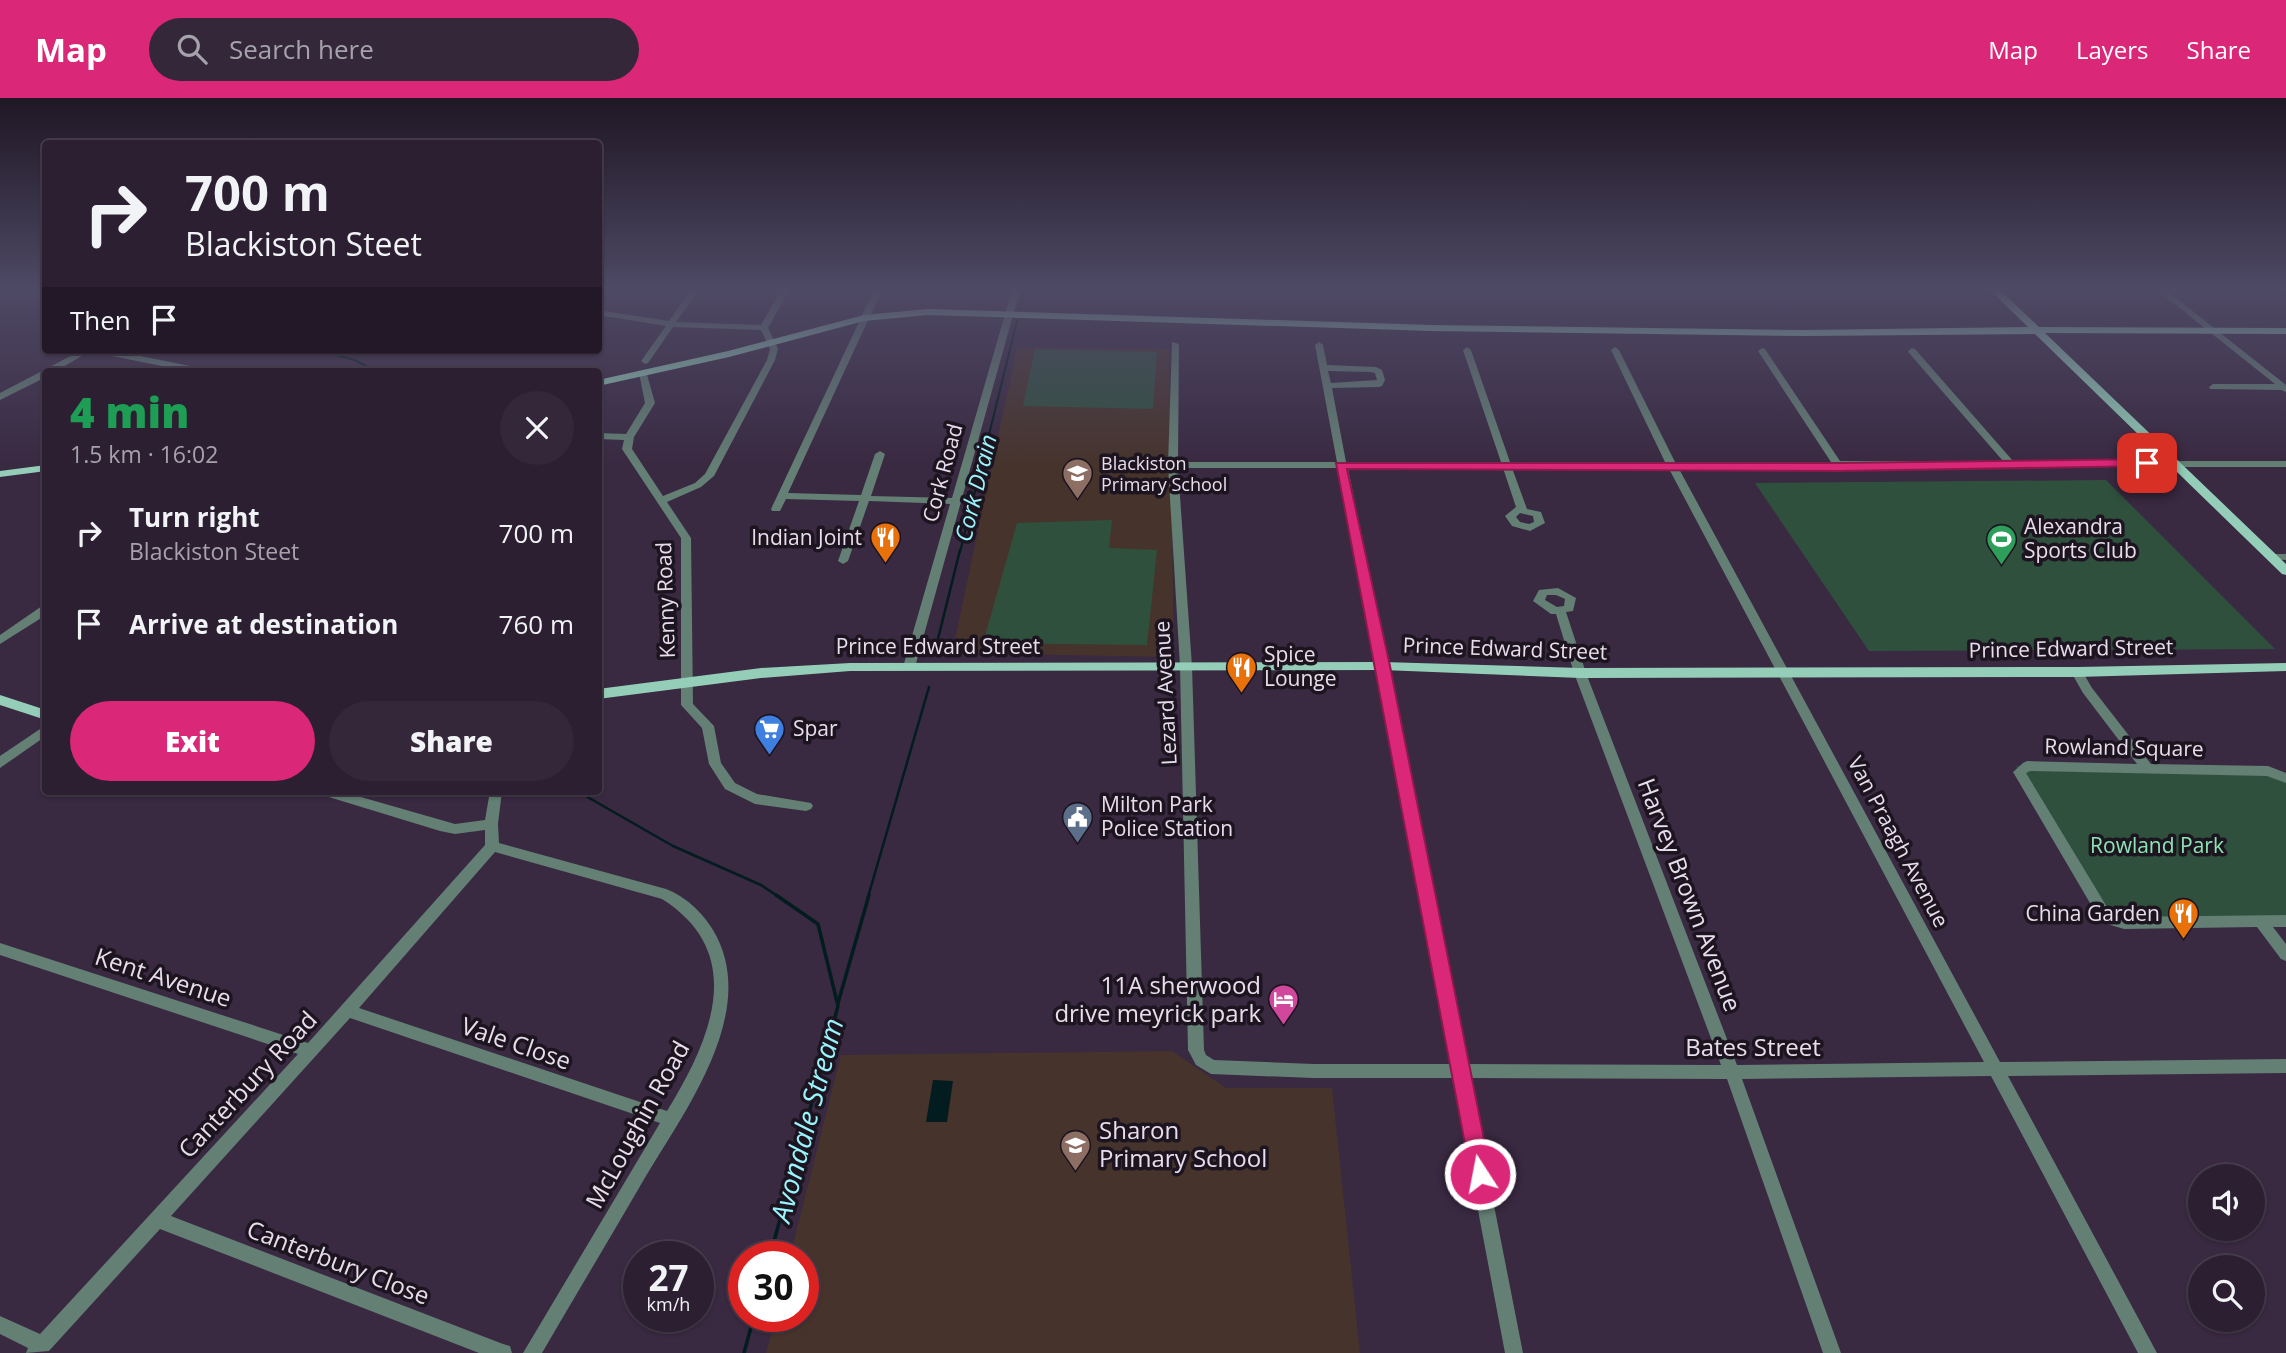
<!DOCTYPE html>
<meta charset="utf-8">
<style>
:root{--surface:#2b1f31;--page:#332739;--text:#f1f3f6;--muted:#a6a2ab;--line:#473d4d;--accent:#db2777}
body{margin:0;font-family:"Open Sans",sans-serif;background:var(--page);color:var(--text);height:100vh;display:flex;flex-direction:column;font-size:26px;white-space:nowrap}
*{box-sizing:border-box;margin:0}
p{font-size:23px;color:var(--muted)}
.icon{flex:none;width:38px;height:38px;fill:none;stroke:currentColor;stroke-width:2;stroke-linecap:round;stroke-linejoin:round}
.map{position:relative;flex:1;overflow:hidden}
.sheet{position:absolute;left:42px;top:270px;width:560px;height:427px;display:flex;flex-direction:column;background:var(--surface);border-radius:7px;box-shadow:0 2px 5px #0004,0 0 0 2px var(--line)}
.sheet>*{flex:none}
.hud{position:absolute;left:42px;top:42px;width:560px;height:214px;border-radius:7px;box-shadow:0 2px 5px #0004,0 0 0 2px var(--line);background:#2b1f31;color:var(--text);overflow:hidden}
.controls{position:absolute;left:2188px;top:1066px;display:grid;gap:14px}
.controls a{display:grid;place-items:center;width:77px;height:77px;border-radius:50%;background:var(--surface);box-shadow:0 2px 5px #0004,0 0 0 2px var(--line);font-size:35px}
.speed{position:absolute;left:623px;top:1143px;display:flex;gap:14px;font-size:35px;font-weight:700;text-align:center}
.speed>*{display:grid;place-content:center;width:91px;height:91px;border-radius:50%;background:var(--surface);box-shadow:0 2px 5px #0004,0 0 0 2px var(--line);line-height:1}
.speed small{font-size:18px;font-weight:400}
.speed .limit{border:10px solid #d22;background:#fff;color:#111}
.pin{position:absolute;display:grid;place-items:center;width:60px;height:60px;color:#fff;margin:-30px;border-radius:14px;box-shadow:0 4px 10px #0006}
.me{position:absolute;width:77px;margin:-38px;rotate:349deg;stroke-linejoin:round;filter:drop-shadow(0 0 5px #0008)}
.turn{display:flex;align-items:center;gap:24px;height:147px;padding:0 28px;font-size:32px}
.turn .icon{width:91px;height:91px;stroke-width:2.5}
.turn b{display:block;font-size:49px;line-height:60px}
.then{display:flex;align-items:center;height:66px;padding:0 28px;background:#0003;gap:14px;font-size:26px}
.round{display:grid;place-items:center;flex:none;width:74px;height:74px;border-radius:37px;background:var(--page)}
.head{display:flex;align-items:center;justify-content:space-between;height:119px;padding:0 28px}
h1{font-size:42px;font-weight:800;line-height:52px;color:#1e9e55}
.button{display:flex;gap:14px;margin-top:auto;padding:14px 28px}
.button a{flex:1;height:80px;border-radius:42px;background:var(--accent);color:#fff;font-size:28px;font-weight:800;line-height:80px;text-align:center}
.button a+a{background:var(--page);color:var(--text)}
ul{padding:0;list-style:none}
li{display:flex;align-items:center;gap:21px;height:91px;padding:0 28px}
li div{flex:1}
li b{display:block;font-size:26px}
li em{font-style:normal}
header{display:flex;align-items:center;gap:42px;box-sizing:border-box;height:98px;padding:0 35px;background:var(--accent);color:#fff}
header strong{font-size:33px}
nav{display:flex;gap:38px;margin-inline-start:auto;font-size:24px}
.search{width:490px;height:63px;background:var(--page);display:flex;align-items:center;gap:18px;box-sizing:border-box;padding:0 24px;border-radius:38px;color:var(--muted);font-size:26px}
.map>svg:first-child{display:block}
.education{fill:#46332c}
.green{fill:#30503e}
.water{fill:#031c1f}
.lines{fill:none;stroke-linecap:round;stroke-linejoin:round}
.stream-far2{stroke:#031c1f;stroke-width:2}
.stream-far1{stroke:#031c1f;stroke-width:2.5}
.stream{stroke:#031c1f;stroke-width:3.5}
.minor{fill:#647f74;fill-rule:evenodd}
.major{fill:#94ceb8;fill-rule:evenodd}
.route{fill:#db2777;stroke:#8e194d;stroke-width:2}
.labels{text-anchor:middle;stroke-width:7;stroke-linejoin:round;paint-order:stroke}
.far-poi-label{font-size:18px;fill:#e7ddec;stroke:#1c1520;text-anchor:start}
.street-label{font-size:21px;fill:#e7ddec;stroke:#1c1520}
.poi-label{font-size:21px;fill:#e7ddec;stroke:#1c1520;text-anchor:start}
.park-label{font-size:21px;fill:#8de4b4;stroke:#1c1520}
.water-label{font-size:23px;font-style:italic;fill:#99f4fd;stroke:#1c1520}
.near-street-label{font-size:24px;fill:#e7ddec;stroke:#1c1520}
.near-poi-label{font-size:24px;fill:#e7ddec;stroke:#1c1520;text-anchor:end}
.near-water-label{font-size:28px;font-style:italic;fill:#99f4fd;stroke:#1c1520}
</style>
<header>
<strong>Map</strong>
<div class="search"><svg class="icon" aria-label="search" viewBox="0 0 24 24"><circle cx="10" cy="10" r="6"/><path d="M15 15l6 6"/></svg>Search here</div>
<nav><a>Map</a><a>Layers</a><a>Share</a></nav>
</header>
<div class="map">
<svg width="2286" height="1255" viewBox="0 0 2286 1255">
<rect width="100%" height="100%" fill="#392941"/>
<g class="education">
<path d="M1017,249L1169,251L1174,559L952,555Z"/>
<path d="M1172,953L1226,990H1332L1360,1255H766L776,1218H803V1158H790L841,957Z"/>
</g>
<g class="green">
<path d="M1035,251L1157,254L1153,311L1023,308Z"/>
<path d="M2106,382L2275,551L1869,553L1755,385Z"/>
<path d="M1112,422L1109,450L1157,452L1147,547L983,545L1017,425Z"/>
<path d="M2016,668L2281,675L2286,681V822L2113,823Z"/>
</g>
<path class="water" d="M933,982L953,983L947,1024H926Z"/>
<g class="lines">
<g class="stream-far2">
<path d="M28,192L46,196"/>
<path d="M1020,211L1024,192"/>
<path d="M315,252L355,262L375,273"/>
<path d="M960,454L1017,223"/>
</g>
<g class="stream-far1">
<path d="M934,557L960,452"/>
<path d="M577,693L673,748L761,787L779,799"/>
<path d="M868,799L929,589"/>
</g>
<g class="stream">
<path d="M838,905L869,797"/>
<path d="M770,1158L838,908L818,826L776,797"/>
<path d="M744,1255L754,1218"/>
</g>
<g class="minor">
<path d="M691,192H699L676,224L761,227L781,192H789L768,230L778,251L775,262L714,378L701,389L667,404L691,440L693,606L714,628L721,665L735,685L757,696L811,705L813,708L811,711L806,713L755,706L725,691L709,666L702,630L681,607V440L622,351L624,342L598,341V335L626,336L645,305L639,275L646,273L655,305L634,339L632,351L663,398L695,385L705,376L767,262L770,251L761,232L673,229L648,265L645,266L641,263L666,228L598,217V212L669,223Z"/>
<path d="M874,192H882L788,395L861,397L875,356L880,353L885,356L871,398L952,400L1012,192H1020L915,569L909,573L903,569L950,406L869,403L848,463L843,466L838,463L859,403L786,401L780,413H772L771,411Z"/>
<path d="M2157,192H2166L2286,287V294L2281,292L2210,291L2209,289L2213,286H2275Z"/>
<path d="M1172,244L1179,246L1178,364H1337L1315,247L1319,244L1323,247L1327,267L1376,269L1382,272L1385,282L1382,288L1379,289L1332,290L1346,364H1501L1463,252L1467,249L1471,252L1510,364H1665L1611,252L1615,249L1619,252L1675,364H1831L1758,253L1762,250L1765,251L1840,363H2003L1909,255L1908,253L1912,250L1915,251L2013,363H2286V369H1844L1839,372L1834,369H1678L2000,964L2286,961V975L2008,978L2157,1255H2138L1991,978L1742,981L1841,1255H1823L1727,981L1469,980L1523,1255H1505L1453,980H1313L1211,976L1196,967L1188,952L1180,568L1168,367ZM1328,273L1371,274L1375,275L1377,282L1331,285ZM1668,369L1984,964L1737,967L1586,575L1566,514L1573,513L1576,500L1558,490L1539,492L1533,503L1551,516H1556L1574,575L1721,967L1466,966L1348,370H1503L1516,409L1505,418L1512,428L1530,433L1545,425L1541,414L1527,411L1512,370ZM1178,370H1338L1450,966H1313L1214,962L1206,957L1204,952L1192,568ZM1520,415L1533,418L1534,424L1529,426L1520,424L1516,419ZM1547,497H1556L1565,501L1564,508L1557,509L1545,502Z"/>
<path d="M82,252H92L56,273H46V279L0,302V295Z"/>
<path d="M93,252H110L200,270L204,273H187L97,255Z"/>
<path d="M2272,456H2286V462L2268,461L2267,459L2268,457Z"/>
<path d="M42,508H46V517L0,546V537Z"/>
<path d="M2077,570L2081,571L2092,590L2151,666L2268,668L2286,675V685L2267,678L2030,673L2026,675L2107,809L2116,817L2124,819L2286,817V829H2273L2286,846V863L2281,861L2257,829L2124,831L2107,826L2097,817L2013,674L2023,665L2027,663L2137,666L2083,595L2071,574Z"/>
<path d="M46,627V638L0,670V658Z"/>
<path d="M318,693H340L455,726L485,722L490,693H502L498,726L499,745L666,791C685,798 703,815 713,832C763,915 679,1020 639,1090C607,1145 574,1200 542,1255H523L660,1025L350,920L171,1118L503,1246L510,1248L512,1255H479L160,1131L49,1253L26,1255L28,1250L0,1236V1218L40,1236L298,956L0,857V845L308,945L485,747V732L455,736L440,733L319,696ZM495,754L662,801C749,856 710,943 667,1013L359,910Z"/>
</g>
<g class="major">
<path d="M1990,192H2000L2039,229L2286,230V236L2045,235L2286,466V477L2282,476L2035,236L1804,238L1432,233L928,217L864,223L729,259L598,288V282L728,253L864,217L928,211L1432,227L1804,232L2028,229Z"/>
<path d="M46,367V373L0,379V373Z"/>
<path d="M1383,564L1580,570L2077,569L2286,565V573L2077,579L1580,580L1383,572L850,573L761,580L598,601V591L761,570L850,565Z"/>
<path d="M0,597L46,612V622L0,607Z"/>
</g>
</g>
<linearGradient id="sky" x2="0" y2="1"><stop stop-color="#1f1724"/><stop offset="0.52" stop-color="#4e4965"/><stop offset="1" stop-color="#4e4965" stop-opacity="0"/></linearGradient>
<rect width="2286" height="368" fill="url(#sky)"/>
<path class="route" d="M2147,361L2153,365L2151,368L1839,373L1347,371L1390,568L1491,1076L1487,1083L1480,1086L1472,1083L1336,365H1839Z"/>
<defs>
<symbol id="school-pin" viewBox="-11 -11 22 30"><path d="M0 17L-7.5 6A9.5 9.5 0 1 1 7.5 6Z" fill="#8d6e63" stroke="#1c1520"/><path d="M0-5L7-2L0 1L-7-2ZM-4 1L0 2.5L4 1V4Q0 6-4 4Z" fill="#fff"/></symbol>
<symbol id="restaurant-pin" viewBox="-11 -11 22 30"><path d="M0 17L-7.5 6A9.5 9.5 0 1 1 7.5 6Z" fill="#e8710a" stroke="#1c1520"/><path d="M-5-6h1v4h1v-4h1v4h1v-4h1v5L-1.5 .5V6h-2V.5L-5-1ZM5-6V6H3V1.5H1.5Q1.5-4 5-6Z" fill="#fff"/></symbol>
<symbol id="stadium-pin" viewBox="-11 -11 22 30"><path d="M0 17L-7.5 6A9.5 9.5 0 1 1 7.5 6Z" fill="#2e9e5b" stroke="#1c1520"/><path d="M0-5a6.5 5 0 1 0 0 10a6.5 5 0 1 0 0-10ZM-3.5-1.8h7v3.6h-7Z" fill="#fff"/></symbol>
<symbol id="supermarket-pin" viewBox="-11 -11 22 30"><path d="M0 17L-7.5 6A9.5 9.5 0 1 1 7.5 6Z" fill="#3f7fe0" stroke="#1c1520"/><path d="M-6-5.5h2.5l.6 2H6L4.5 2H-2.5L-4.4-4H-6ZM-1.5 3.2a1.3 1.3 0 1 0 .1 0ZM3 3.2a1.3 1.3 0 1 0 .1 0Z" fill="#fff"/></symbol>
<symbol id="civic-pin" viewBox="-11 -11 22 30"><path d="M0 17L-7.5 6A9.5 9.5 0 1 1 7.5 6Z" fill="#5c6f8a" stroke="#1c1520"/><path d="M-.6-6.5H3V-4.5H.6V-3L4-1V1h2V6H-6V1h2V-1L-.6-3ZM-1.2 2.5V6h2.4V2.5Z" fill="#fff"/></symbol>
<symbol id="hotel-pin" viewBox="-11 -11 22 30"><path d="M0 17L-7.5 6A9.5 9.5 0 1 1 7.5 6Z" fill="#d1479c" stroke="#1c1520"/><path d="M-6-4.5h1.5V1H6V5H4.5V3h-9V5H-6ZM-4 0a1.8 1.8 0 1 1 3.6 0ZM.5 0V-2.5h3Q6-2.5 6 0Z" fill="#fff"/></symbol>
</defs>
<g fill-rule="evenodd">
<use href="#school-pin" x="1060" y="358" width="35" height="47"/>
<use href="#restaurant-pin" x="868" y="422" width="35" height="47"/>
<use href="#stadium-pin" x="1984" y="424" width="35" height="47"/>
<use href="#restaurant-pin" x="1224" y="552" width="35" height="47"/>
<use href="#supermarket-pin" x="752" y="614" width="35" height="47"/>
<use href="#civic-pin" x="1060" y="702" width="35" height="47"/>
<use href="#restaurant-pin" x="2166" y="798" width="35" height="47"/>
<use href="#hotel-pin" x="1266" y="884" width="35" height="47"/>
<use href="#school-pin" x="1058" y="1030" width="35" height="47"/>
</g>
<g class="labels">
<g class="far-poi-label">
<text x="1101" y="372">Blackiston<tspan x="1101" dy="21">Primary School</tspan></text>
</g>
<g class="street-label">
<text transform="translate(943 375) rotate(-75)" y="7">Cork Road</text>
<text transform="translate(666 502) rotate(-92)" y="7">Kenny Road</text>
<text x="938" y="556">Prince Edward Street</text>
<text transform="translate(1505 551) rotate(2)" y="7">Prince Edward Street</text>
<text transform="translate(2071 551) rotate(-1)" y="7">Prince Edward Street</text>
<text transform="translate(1166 595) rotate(-93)" y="7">Lezard Avenue</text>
<text transform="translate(2124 650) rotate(1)" y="7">Rowland Square</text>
<text transform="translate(1898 744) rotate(62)" y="7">Van Praagh Avenue</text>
</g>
<g class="poi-label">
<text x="2024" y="436">Alexandra<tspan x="2024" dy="24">Sports Club</tspan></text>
<text x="862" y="447" text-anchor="end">Indian Joint</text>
<text x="1264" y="564">Spice<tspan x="1264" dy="24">Lounge</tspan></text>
<text x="793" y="638">Spar</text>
<text x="1101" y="714">Milton Park<tspan x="1101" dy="24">Police Station</tspan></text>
<text x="2160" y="823" text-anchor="end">China Garden</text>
</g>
<g class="park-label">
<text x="2157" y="755">Rowland Park</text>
</g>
<g class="water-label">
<text transform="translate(976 390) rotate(-76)" y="8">Cork Drain</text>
</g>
<g class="near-street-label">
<text transform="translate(1689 797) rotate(69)" y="8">Harvey Brown Avenue</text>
<text transform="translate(163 880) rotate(18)" y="8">Kent Avenue</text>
<text transform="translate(516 946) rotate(19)" y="8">Vale Close</text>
<text x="1753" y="958">Bates Street</text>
<text transform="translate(248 987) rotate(-47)" y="8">Canterbury Road</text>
<text transform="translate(638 1027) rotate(-61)" y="8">McLoughin Road</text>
<text transform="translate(338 1165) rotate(21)" y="8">Canterbury Close</text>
</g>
<g class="near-poi-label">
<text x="1261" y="896">11A sherwood<tspan x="1261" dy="28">drive meyrick park</tspan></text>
<text x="1099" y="1041" text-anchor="start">Sharon<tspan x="1099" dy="28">Primary School</tspan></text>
</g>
<g class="near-water-label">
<text transform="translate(807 1022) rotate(-75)" y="10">Avondale Stream</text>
</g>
</g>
</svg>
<div class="controls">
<a><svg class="icon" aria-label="sound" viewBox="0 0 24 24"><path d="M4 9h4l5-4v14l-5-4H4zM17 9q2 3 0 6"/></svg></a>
<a><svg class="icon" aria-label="search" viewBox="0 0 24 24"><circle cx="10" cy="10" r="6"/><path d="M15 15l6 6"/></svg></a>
</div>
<div class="speed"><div>27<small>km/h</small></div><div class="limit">30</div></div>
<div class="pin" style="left:2147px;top:365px;background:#d93025"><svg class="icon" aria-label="arrive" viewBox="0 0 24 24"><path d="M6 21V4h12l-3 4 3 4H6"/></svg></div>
<svg class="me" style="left:1480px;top:1076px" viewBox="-20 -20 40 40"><circle r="17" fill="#db2777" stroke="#fff" stroke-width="3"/><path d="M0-11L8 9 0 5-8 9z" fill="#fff"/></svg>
<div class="hud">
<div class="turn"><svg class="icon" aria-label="right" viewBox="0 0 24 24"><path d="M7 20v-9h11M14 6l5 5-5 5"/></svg><div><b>700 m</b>Blackiston Steet</div></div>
<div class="then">Then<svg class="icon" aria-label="arrive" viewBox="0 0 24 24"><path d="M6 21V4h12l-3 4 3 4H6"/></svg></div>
</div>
<section class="sheet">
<div class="head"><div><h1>4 min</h1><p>1.5 km · 16:02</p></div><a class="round"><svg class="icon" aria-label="close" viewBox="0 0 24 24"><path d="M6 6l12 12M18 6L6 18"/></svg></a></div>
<ul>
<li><svg class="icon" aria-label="right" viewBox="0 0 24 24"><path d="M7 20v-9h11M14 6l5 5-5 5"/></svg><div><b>Turn right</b><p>Blackiston Steet</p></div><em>700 m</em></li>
<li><svg class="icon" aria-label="arrive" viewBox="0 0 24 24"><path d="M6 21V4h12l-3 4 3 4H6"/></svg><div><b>Arrive at destination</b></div><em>760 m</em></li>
</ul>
<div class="button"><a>Exit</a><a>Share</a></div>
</section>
</div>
